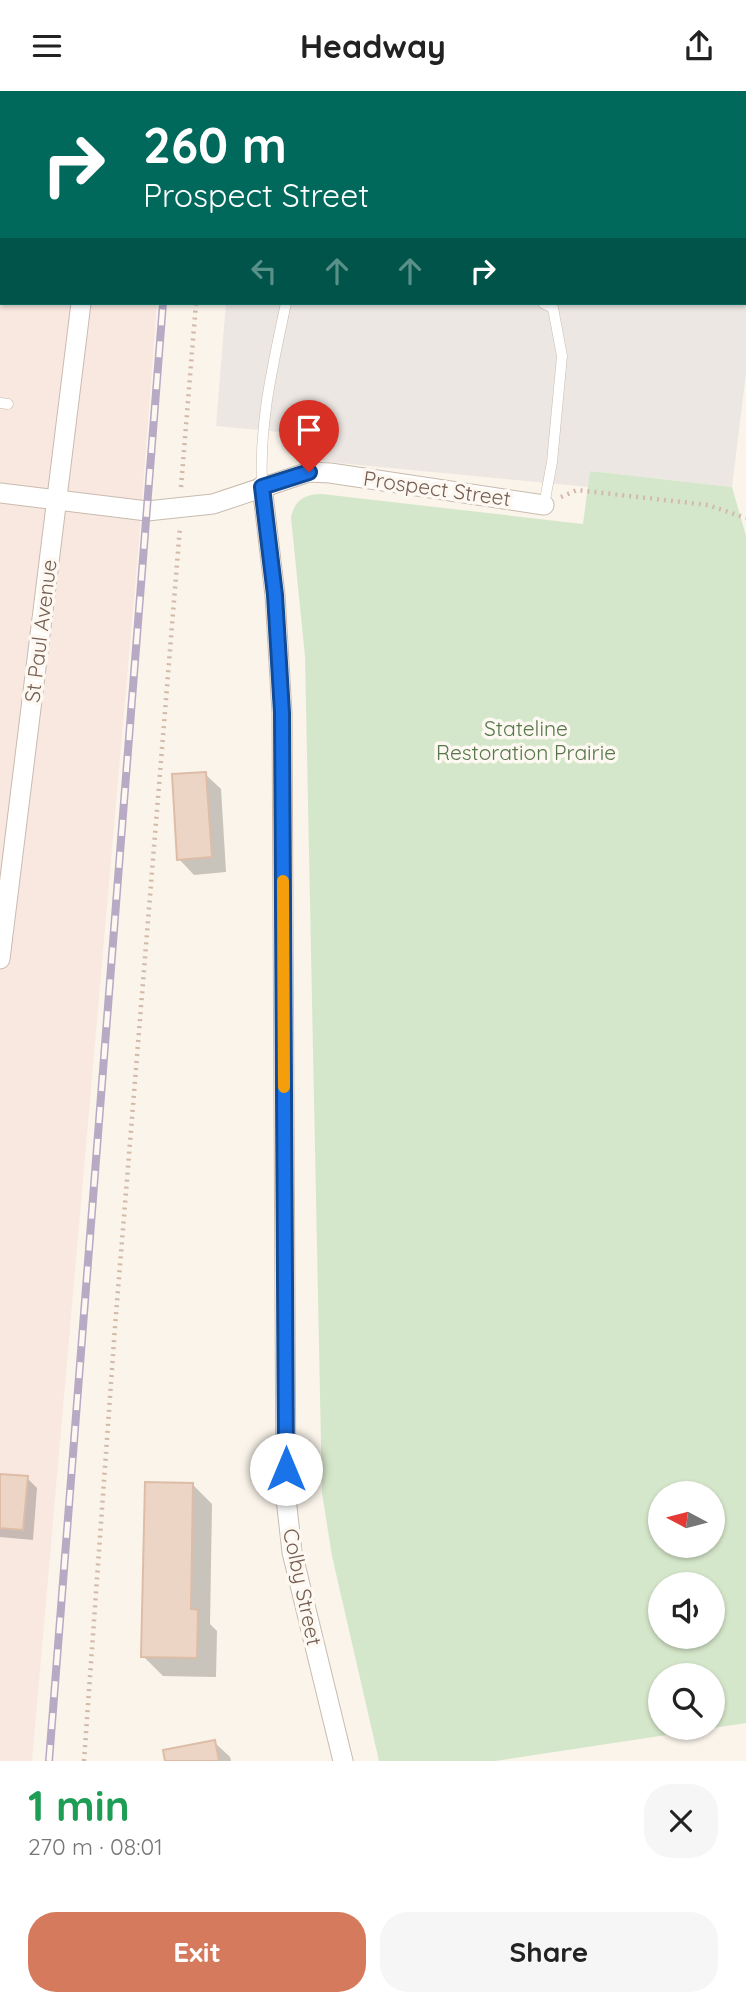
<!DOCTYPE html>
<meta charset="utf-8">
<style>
:root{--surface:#fff;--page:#f6f6f6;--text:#222;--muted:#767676;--accent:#d67a5e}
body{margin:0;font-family:Quicksand,sans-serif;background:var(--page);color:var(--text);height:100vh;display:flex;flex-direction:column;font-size:26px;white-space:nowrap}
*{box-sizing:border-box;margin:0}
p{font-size:23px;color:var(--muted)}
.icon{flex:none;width:38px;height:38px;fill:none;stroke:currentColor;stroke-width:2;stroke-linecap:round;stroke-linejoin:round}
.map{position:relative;height:1670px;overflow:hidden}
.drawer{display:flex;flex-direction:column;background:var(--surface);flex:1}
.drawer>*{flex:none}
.hud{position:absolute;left:0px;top:0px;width:747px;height:214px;box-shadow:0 2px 5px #0004;background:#00695c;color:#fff;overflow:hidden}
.needle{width:46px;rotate:277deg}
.controls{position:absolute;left:648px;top:1390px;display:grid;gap:14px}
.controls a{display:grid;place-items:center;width:77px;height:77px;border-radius:50%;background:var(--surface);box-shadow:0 2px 5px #0004;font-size:35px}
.pin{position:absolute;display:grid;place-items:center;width:60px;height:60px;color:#fff;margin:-72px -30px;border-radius:50% 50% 50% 0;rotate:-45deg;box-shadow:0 0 7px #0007}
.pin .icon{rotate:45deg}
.me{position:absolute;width:77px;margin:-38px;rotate:0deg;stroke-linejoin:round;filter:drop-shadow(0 0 5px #0008)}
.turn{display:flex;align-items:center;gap:24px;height:147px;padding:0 28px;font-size:32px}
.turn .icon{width:91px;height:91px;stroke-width:2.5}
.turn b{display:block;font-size:49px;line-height:60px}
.lanes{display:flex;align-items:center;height:66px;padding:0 28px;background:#0003;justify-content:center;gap:35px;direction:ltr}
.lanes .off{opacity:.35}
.round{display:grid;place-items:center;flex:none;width:74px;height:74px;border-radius:28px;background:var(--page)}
.overview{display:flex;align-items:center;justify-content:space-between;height:119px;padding:0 28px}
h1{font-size:42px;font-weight:700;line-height:52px;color:#1e9e55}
.button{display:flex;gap:14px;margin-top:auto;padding:14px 28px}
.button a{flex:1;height:80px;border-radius:28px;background:var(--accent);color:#fff;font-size:28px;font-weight:700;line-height:80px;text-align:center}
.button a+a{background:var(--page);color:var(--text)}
header{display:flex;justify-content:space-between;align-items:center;height:91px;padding:0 28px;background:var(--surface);font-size:32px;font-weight:700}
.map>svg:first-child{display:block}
.commercial{fill:#f9e8e0}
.industrial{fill:#ece7e3}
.green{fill:#d5e7ca;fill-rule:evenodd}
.shadow{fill:#0003}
.building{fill:#edd5c5;stroke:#ddbda7;stroke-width:2}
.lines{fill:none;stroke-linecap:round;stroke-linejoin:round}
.service-casing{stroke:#c9bbae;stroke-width:11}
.minor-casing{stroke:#c9bbae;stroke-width:21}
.path{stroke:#d2b9a8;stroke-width:4.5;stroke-dasharray:2 5;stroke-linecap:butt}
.service{stroke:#fff;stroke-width:10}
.minor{stroke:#fff;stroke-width:19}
.rail-casing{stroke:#b8a9c4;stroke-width:8}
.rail{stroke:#fdf8f1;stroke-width:5;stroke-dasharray:16;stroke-linecap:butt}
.route-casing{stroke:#114b97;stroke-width:18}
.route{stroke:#1a73e8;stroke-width:12}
.slow{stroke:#f59e0b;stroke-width:12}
.labels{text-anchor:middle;stroke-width:7;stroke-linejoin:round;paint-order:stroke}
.street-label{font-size:21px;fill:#735d50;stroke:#fdf8f1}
.park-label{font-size:21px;fill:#56774a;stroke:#fdf8f1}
</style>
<header><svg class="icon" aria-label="menu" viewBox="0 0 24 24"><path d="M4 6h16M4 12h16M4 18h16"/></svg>Headway<svg class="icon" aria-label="share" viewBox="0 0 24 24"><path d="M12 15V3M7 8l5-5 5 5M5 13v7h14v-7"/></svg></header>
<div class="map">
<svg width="746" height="1670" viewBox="0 0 746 1670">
<rect width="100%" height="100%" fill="#faf4ea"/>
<path class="commercial" d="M0,0H173L2,2V212H157L138,462L32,1670H0Z"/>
<path class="industrial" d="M243,0H746V282L732,396L590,380L588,396L308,369L292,365L285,361L281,355L280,341L216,335L226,212H746V2H242Z"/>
<path class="green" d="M590,380L732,396L746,445V1632L495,1670H379L332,1465L322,1402L305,565L291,427C294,409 305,403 322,403L583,433ZM660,1402H712V1454H660ZM660,1493H712V1545H660ZM660,1584H712V1636H660Z"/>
<g class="shadow">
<path d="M0,0H80L2,2V20Z"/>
<path d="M379,0H737L379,2Z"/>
<path d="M205,683L221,698L226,781L194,784L179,768Z"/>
<path d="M0,1384L27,1387L37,1397L33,1449L0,1446Z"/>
<path d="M192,1393L212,1413L210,1533L217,1540L216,1586L163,1585L143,1565Z"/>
<path d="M214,1651L230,1666L231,1670H167Z"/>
</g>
<g class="building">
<path d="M0,0H63L2,2V7Z"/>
<path d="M377,0H715L377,2Z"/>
<path d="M206,681L212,766L177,769L172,683Z"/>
<path d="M0,1383L28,1385L23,1439L0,1437Z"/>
<path d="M145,1391L193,1392L191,1518L198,1519L197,1567L141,1566Z"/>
<path d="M215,1649L219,1670H165L163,1659Z"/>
</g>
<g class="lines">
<defs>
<g id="service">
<path d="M328,2V0"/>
<path d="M543,212L553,217L562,265L552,371L544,414"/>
<path d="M0,312L8,313"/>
<path d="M262,395C259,331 273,274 286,212"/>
</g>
<g id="minor">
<path d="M105,2L106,0"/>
<path d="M262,395L275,504L282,622L286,1407L292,1461L343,1670"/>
<path d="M0,402L147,420L213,413L309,381L330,382L544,414"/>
<path d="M0,868L81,212"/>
</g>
</defs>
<use href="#service" class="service-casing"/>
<use href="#minor" class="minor-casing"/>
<g class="path">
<path d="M214,2V0"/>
<path d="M181,396L196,212"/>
<path d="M561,406L577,399L708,414L746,427"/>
<path d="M84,1670L115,1236L180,436"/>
</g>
<use href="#service" class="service"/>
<use href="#minor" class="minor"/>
<defs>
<g id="rail">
<path d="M179,2V0"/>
<path d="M49,1670L163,212"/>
</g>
</defs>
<use href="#rail" class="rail-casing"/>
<use href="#rail" class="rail"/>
</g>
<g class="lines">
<defs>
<path id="route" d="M286,1378L282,622L275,504L262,396L309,381"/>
</defs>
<use href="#route" class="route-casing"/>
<use href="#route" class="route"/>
<path class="slow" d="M283,790L284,996"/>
</g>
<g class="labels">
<g class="street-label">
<text transform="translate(437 398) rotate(8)" y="7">Prospect Street</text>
<text transform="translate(41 540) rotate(-83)" y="7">St Paul Avenue</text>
<text transform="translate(302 1496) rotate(78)" y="7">Colby Street</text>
</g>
<g class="park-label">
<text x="526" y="645">Stateline<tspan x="526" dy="24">Restoration Prairie</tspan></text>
</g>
</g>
</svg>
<div class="controls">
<a><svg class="needle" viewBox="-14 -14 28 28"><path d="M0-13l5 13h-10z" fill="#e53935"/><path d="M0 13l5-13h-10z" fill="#767676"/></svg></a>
<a><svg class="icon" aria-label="sound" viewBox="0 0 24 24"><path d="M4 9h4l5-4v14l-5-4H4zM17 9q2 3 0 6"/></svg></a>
<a><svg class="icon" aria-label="search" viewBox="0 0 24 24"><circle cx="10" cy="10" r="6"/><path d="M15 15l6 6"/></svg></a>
</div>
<div class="pin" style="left:309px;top:381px;background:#d93025"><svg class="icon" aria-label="arrive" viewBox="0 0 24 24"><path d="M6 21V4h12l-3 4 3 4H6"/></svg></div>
<svg class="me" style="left:286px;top:1378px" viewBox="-20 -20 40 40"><circle r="19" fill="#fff"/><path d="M0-13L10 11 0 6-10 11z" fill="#1a73e8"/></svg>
<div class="hud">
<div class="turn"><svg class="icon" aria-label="right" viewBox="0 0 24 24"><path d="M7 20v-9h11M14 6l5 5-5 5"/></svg><div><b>260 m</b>Prospect Street</div></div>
<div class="lanes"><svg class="icon off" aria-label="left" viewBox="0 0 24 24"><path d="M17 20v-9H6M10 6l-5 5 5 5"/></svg><svg class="icon off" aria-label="ahead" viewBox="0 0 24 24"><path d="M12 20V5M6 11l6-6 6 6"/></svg><svg class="icon off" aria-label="ahead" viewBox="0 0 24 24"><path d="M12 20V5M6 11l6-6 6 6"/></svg><svg class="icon" aria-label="right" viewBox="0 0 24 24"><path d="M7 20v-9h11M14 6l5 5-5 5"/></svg></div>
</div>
</div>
<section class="drawer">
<div class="overview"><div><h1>1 min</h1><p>270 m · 08:01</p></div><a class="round"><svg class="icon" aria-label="close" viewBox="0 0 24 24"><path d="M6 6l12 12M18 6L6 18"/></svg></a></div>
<div class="button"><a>Exit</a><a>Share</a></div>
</section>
